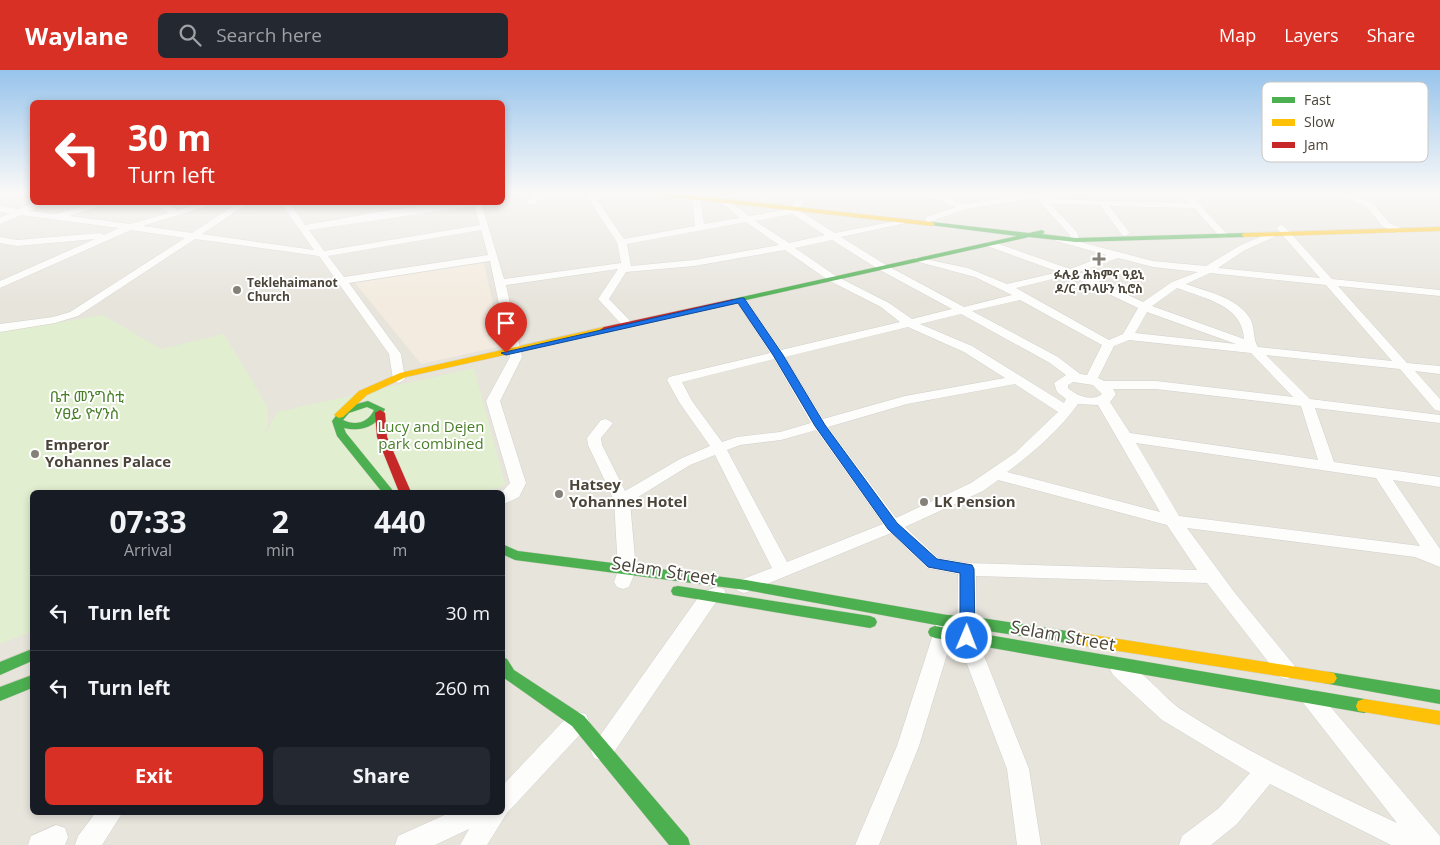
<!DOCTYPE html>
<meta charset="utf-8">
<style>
:root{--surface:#171b24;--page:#242831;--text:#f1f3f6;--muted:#9ea1a6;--line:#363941;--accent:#d93025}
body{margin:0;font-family:"Open Sans","Noto Sans Ethiopic",sans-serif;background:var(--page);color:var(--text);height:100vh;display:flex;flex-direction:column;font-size:19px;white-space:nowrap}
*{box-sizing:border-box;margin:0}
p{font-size:16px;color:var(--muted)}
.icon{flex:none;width:28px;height:28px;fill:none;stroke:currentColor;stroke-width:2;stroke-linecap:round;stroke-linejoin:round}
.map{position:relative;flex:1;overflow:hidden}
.sheet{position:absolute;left:30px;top:420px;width:475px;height:325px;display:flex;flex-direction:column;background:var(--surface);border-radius:8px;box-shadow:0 2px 8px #0003}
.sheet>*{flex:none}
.hud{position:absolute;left:30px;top:30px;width:475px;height:105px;border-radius:8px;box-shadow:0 2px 8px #0003;background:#d93025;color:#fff;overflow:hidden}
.pin{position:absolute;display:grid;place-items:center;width:42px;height:42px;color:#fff;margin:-51px -21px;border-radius:50% 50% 50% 0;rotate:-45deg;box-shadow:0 0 5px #0007}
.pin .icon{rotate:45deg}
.me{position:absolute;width:55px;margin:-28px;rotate:1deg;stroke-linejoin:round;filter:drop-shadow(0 0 4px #0008)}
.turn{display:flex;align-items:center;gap:18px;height:105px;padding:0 15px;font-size:22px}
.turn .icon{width:65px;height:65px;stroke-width:2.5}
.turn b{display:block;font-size:35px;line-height:42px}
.eta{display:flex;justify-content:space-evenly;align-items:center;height:85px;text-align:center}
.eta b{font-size:30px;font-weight:700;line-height:35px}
.cta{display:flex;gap:10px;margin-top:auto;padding:10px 15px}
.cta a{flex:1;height:58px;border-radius:8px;background:var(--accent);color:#fff;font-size:20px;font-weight:700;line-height:58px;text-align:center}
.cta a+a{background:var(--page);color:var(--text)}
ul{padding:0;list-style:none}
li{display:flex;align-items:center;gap:15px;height:75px;padding:0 15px;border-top:1px solid var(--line)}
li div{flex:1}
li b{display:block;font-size:19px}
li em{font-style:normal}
header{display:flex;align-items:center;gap:30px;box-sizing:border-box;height:70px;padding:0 25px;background:var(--accent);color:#fff}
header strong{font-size:24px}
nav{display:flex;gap:28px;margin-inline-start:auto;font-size:18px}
.search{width:350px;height:45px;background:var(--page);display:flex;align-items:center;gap:12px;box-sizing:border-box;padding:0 18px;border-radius:8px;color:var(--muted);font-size:19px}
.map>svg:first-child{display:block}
.residential{fill:#e7e4dc;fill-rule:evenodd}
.commercial{fill:#f3ebdf}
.green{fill:#e1eecf}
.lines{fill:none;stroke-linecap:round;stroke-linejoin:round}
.street-casing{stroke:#d2d0cb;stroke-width:1}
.fast-casing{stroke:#d3cfc5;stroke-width:1}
.slow-casing{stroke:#d3cfc5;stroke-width:1}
.jam-casing{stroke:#d3cfc5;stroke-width:1}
.street{fill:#fdfdfc;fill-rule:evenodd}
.fast{fill:#4caf50;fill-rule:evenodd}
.slow{fill:#ffc107;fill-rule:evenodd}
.jam{fill:#c62828;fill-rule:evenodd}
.route{fill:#1a73e8;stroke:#114b97}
.poi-dot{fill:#868178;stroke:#fff;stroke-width:2}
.labels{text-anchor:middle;stroke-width:4;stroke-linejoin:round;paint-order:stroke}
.far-poi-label{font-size:12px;font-weight:bold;fill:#4b4439;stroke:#fff}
.park-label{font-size:15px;fill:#4a7f2a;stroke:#fff}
.poi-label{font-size:15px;font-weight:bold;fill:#4b4439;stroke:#fff;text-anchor:start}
.near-street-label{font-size:18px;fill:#4b4439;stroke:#fff}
.key{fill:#fff;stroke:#c9c7c4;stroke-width:1}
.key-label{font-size:14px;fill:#4b4439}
</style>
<header>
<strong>Waylane</strong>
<div class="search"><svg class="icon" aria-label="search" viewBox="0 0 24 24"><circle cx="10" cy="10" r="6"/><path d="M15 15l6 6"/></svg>Search here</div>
<nav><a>Map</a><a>Layers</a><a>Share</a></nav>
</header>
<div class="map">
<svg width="1440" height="775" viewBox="0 0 1440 775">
<rect width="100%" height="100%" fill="#f4f2ee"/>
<path class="residential" d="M0,124H32V132H502L503,124H1440V775H0ZM32,422H502V742H32Z"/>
<path class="commercial" d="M484,193L502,276L421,294L355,213Z"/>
<path class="green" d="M103,245L161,279L224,264L268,338V353L264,366L277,342L474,298L505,414L501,417L481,422H32V561L0,574V262Z"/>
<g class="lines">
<defs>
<g id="street">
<path d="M534,124H543L534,134H528L527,132Z"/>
<path d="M585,124H593L624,169L695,156L692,127L695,124H704L700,128L704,154L740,148L721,132L720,130L724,127L749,146L790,139L796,131H802L803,133L798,140L835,163L906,149V153L841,167L886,195L964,237L1012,225L975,207L915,191V187L968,198L1007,214L1059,202L987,176V172H993L1070,199L1107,185L1056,171V167L1071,169L1070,165L1036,128L966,139L929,152L926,151V147L956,137L923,124H935L965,134L1030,124H1050L1044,127L1045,129L1189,133L1181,124H1190L1227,164V168H1221L1194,138L1109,136L1130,163L1125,166L1122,165L1100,135L1050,134L1077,162L1080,172L1153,191L1206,196L1239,176L1271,162L1274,163V167L1245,180L1218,198L1320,208L1278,160L1276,158L1281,155L1284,156L1332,209L1440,220V226L1338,216L1407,293L1440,296V304L1415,301L1440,329V341L1435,340L1400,299L1266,285L1310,329L1440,345V353L1315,338L1334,392L1440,407V417L1393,410L1440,479V497L1415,487L1187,458L1235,523L1294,595L1297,601L1294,607L1287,609L1280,607L1207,513L976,506L977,568L1029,699L1041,775H1017L1007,699L957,568L958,504L927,498L891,463L750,521L744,523L738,521L735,516L738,511L772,498L715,385L690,395L630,432L636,500L629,517L623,519L617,517L614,512L618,500L614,430L588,375L587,368L601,350L606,349L613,353L601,368L602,375L625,421L680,389L710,376L679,332L667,310L669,307L770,283L736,230L737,228H745L781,280L900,252L881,237L828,210L785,180L694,196L626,202L609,229L634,255L628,258L624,257L598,229L618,199L506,215L522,287L500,331L526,413L519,427L502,435V422L510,413L486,331L510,287L490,191L349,213L401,284L405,309L399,313L393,309L389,284L319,186L195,169L78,246L55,253L0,262V254L53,247L70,242L185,168L131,160L0,218V211L95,169L17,176L0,173V167L17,170L100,163L104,165L119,158L21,145L0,154V148L10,143L0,142V136L19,139L34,132H46L30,141L56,144L98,132H113L69,146L130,154L169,143L151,132H162L178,140L205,132H220L143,156L192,163L239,132H250L202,164L314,180L280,132H289L305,155C363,145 423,132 481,132L504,209L621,193L617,172ZM474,136L480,155L324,181L309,160ZM792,144L825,165L789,173L755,151ZM746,152L779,175L694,190L631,196L627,174ZM481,160L488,185L344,207L328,186ZM832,170L878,199L952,239L912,249L889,233L836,206L795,178ZM1118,188L1153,197L1198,202L1172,212L1143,232L1079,202ZM1210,203L1326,215L1392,291L1258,277C1253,270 1255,259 1251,250C1239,228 1208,222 1186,214ZM1069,205L1138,238L1123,264L1109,270L1016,218ZM1177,218C1203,228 1243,235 1244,269L1152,236ZM1020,230L1102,275L1087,305L1080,304L1058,287L972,241ZM1147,242L1236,274L1135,263ZM961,244L1050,293L1066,305L1054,313L1057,322L1066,329L1064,333L972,276L920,254ZM908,257L964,282L1005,308L905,326L823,349L785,287ZM1129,270L1251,283L1293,327L1156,311H1104L1098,308L1114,276ZM774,289L811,353L780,362L737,367L722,372L692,331L682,312ZM1073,312L1093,315L1102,324C1092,332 1077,326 1068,318V315ZM1015,314L1058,342L1015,383L971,413L896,448L828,357L907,334ZM1113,319H1156L1301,336L1318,390L1130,363L1110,332L1116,324ZM1078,334L1098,335L1160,442L1007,402C1033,383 1060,359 1078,334ZM816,360L883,454L787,492L727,380L740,375L781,370ZM1136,373L1376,408L1420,476L1179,446ZM998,410L1167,455L1197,500L967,493L938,488L905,457L983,421Z"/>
<path d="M760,124H768L765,131H759Z"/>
<path d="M1337,124H1349L1373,133L1389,153L1405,160L1400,163L1383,157L1367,137Z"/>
<path d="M717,517L724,519L726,524L724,529L716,532L610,688L602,691L594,688L591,681L594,674L702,522Z"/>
<path d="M946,548L953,550L956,555L919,676L879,775H855L897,676L936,555L939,550Z"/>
<path d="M1120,591C1146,600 1162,628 1185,642C1252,685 1325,719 1397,753L1304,634L1300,628L1304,622L1311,619L1318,622L1440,766V775H1391L1270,714L1237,754L1211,775H1179L1182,766L1219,738L1250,703L1162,650L1113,605L1110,599L1113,593Z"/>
<path d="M578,642L586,644L589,651L586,658L507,743L487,775H460L469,759L435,775H395L398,766L451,742H502V716L570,644Z"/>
<path d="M96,742H123L102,775H75L78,766Z"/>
<path d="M56,755L65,758L68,767L65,775H28L31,766Z"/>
</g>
<g id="fast">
<path d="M932,152L1029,163L1042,160L1045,162L1042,164L1076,168L1244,163L1247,165L1244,167L1076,172L1029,167L733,233L729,231L733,229L1017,166L930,155V153Z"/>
<path d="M368,331L385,339C378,356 362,362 344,358L346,363L394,422H382L337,366L332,351L342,338ZM367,337L374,340C368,353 355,356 343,350L349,343Z"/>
<path d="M502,474L518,481L746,510L947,545L968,546L1080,563L1085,565L1087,569L1085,573L1080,575L968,558L947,557L746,520L515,490L502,484Z"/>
<path d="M678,516L870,546L875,548L877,552L875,556L870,558L678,526L673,525L671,521L673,517Z"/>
<path d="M935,556L1364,629L1370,631L1372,636L1370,641L1364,643L935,568L930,566L928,562L930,558Z"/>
<path d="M32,579V591L0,605V592Z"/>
<path d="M502,587L507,589L514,600L584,646L688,768L690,775H669L572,656L504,608Z"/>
<path d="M1329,602L1440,620V634L1329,614L1324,613L1321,608L1324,603Z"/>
<path d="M32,605V618L0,631V617Z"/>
</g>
<g id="slow">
<path d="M660,124H680L932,152L935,154L932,156L663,126Z"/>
<path d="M1440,157V161L1244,167L1241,165L1244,163Z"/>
<path d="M604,257L608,260L607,262L406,307L367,325L343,347L339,348L334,345L359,321L400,303Z"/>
<path d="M1080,563L1329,602L1334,603L1337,608L1334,613L1329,614L1080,575L1075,573L1073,569L1075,565Z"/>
<path d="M1364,629L1440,641V655L1358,641L1356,636L1358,631Z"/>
</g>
<g id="jam">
<path d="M733,229L737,231L736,233L604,263L600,260L604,257Z"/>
<path d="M380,340L385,343L387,367L411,422H399L377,367L375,343Z"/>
</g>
</defs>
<use href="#street" class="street-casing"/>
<use href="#fast" class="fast-casing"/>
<use href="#slow" class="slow-casing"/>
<use href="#jam" class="jam-casing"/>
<use href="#street" class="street"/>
<use href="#fast" class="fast"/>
<use href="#slow" class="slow"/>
<use href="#jam" class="jam"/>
</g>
<linearGradient id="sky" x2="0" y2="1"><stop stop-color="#98c4ec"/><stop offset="0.53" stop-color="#faf9f7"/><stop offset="1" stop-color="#faf9f7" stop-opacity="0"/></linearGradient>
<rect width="1440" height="232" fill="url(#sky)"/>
<path class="route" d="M741,228H744L783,285L825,355L897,453L937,489L972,495L974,499L975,568L972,572H962L960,568V503L928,497L888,459L815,356L773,285L738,233L506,285L501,283Z"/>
<g class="poi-dot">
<path d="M1096.5 181.5h5v5h5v5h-5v5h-5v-5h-5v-5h5z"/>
<circle cx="237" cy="220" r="5"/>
<circle cx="35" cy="384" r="5"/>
<circle cx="559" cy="424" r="5"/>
<circle cx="924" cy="432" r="5"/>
</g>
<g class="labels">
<g class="far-poi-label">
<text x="1099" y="209">ፉሉይ ሕክምና ዓይኒ<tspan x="1099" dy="14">ዶ/ር ጥላሁን ኪሮስ</tspan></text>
<text x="247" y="217" text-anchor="start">Teklehaimanot<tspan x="247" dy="14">Church</tspan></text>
</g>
<g class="park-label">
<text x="87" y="332">ቤተ መንግስቲ<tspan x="87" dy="17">ሃፀይ ዮሃንስ</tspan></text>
<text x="431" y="362">Lucy and Dejen<tspan x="431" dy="17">park combined</tspan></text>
</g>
<g class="poi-label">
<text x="45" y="380">Emperor<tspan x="45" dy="17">Yohannes Palace</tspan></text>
<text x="569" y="420">Hatsey<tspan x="569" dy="17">Yohannes Hotel</tspan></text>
<text x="934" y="437">LK Pension</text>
</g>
<g class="near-street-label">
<text transform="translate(664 501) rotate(9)" y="6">Selam Street</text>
<text transform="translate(1063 566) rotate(10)" y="6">Selam Street</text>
</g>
</g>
<rect x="1262" y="12" width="166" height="80" rx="8" class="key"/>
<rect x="1272" y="27" width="23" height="6" fill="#4caf50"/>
<rect x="1272" y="49" width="23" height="7" fill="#ffc107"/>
<rect x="1272" y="72" width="23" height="6" fill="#c62828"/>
<g class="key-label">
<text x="1304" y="35">Fast</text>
<text x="1304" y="57">Slow</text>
<text x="1304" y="80">Jam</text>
</g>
</svg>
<div class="pin" style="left:506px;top:283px;background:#d93025"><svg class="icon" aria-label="arrive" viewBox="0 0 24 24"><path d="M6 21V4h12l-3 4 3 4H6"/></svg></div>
<svg class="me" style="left:967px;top:568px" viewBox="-20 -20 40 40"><circle r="17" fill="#1a73e8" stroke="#fff" stroke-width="3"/><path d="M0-11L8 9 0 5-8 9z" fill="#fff"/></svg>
<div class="hud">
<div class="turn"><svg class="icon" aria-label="left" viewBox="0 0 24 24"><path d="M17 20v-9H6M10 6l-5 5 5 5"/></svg><div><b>30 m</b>Turn left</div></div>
</div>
<section class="sheet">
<div class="eta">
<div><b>07:33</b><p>Arrival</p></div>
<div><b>2</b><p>min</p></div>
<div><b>440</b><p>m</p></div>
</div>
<ul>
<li><svg class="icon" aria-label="left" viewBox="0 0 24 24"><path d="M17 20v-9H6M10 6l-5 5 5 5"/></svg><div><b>Turn left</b></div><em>30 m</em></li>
<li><svg class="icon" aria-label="left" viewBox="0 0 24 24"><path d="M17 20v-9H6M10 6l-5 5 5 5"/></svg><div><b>Turn left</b></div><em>260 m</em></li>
</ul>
<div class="cta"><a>Exit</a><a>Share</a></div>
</section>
</div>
